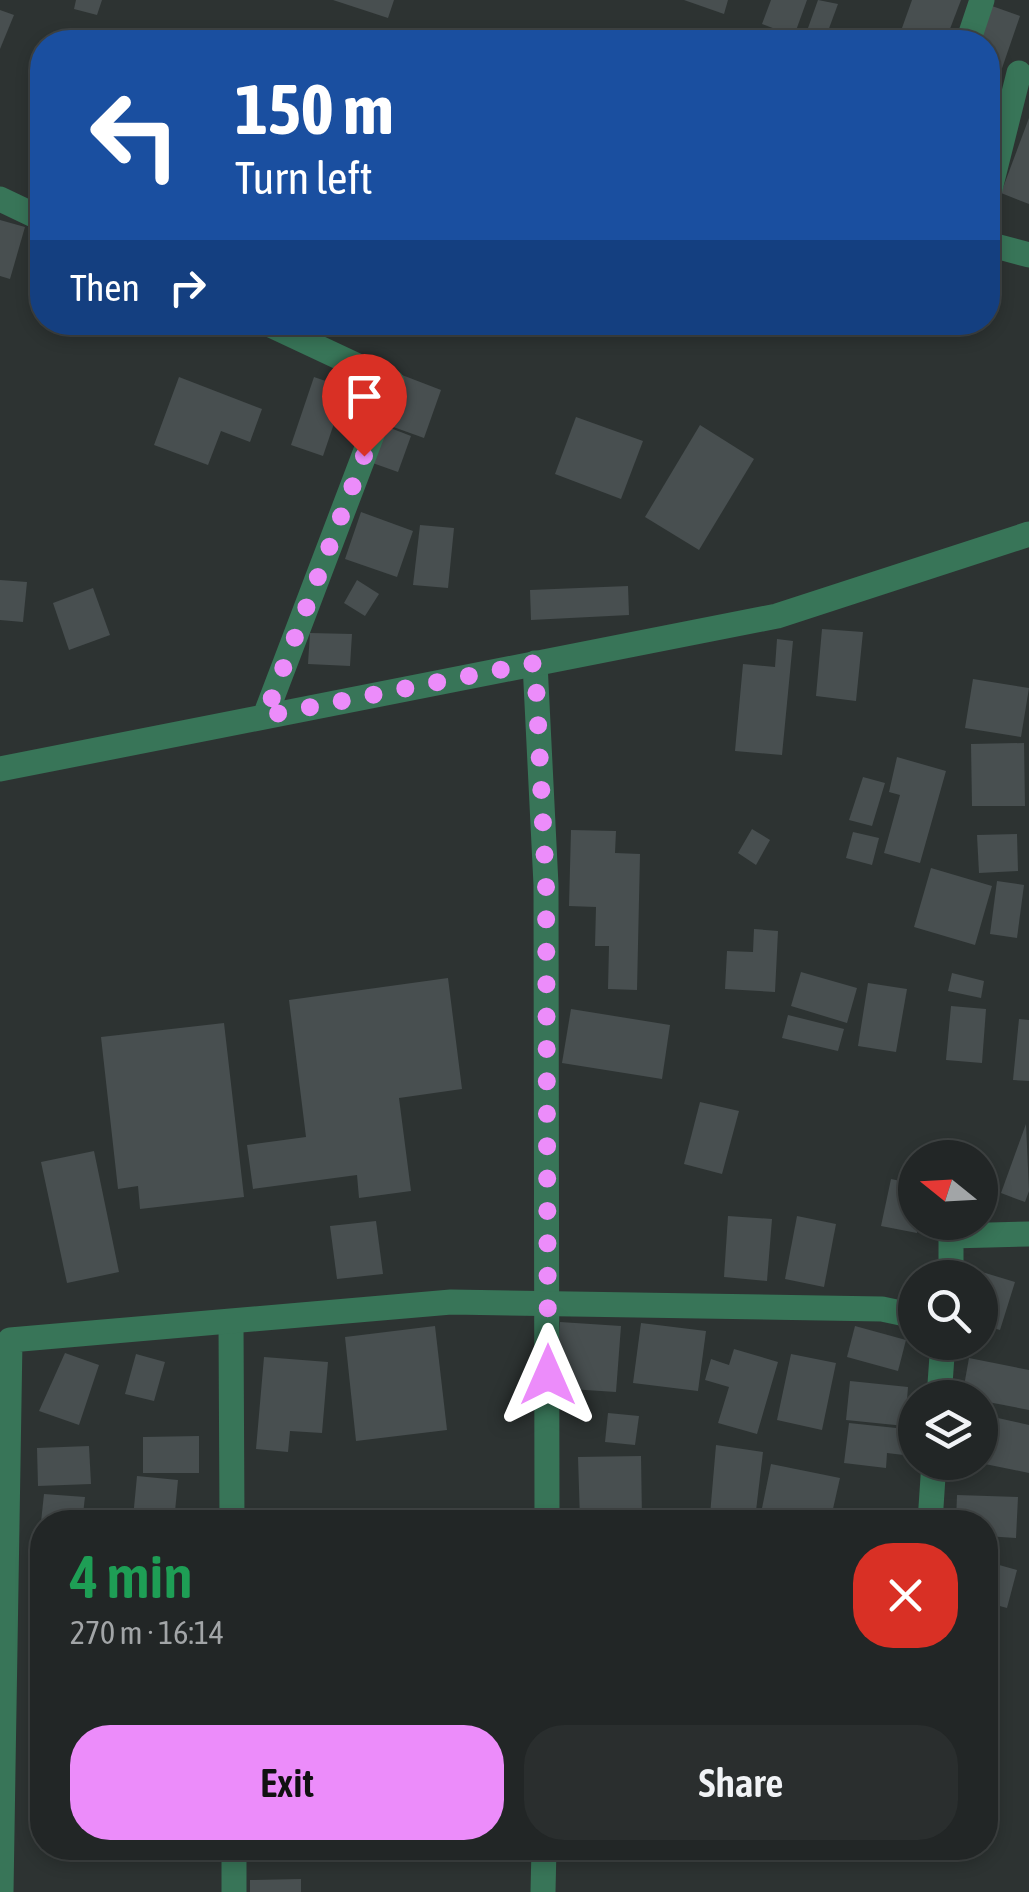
<!DOCTYPE html>
<meta charset="utf-8">
<style>
:root{--surface:#222626;--page:#2a2e2e;--text:#f1f3f6;--muted:#a2a5a7;--line:#3f4343;--accent:#ec8cfa}
body{margin:0;font-family:"Asap Condensed",sans-serif;background:var(--page);color:var(--text);height:100vh;display:flex;flex-direction:column;font-size:38px;white-space:nowrap}
*{box-sizing:border-box;margin:0}
p{font-size:32px;color:var(--muted)}
.icon{flex:none;width:55px;height:55px;fill:none;stroke:currentColor;stroke-width:2;stroke-linecap:round;stroke-linejoin:round}
.map{position:relative;flex:1;overflow:hidden}
.sheet{position:absolute;left:30px;top:1510px;width:968px;height:350px;display:flex;flex-direction:column;background:var(--surface);border-radius:40px;box-shadow:0 5px 15px #0003,0 0 0 2px var(--line)}
.sheet>*{flex:none}
.banner{position:absolute;left:30px;top:30px;width:970px;height:305px;border-radius:40px;box-shadow:0 5px 15px #0003,0 0 0 2px var(--line);background:#1a4fa0;color:#fff;overflow:hidden}
.needle{width:65px;rotate:288deg}
.buttons{position:absolute;left:898px;top:1140px;display:grid;gap:20px}
.buttons a{display:grid;place-items:center;width:100px;height:100px;border-radius:50%;background:var(--surface);box-shadow:0 5px 15px #0003,0 0 0 2px var(--line);font-size:50px}
.pin{position:absolute;display:grid;place-items:center;width:85px;height:85px;color:#fff;margin:-102px -42px;border-radius:50% 50% 50% 0;rotate:-45deg;box-shadow:0 0 10px #0007}
.pin .icon{rotate:45deg}
.me{position:absolute;width:110px;margin:-55px;rotate:0deg;stroke-linejoin:round;filter:drop-shadow(0 0 8px #0008)}
.turn{display:flex;align-items:center;gap:35px;height:210px;padding:0 40px;font-size:45px}
.turn .icon{width:130px;height:130px;stroke-width:2.5}
.turn b{display:block;font-size:70px;line-height:85px}
.then{display:flex;align-items:center;height:95px;padding:0 40px;background:#0003;gap:20px;font-size:38px}
.round{display:grid;place-items:center;flex:none;width:105px;height:105px;border-radius:40px;background:var(--page)}
.head{display:flex;align-items:center;justify-content:space-between;height:170px;padding:0 40px}
h1{font-size:60px;font-weight:600;line-height:75px;color:#1e9e55}
.cta{display:flex;gap:20px;margin-top:auto;padding:20px 40px}
.cta a{flex:1;height:115px;border-radius:40px;background:var(--accent);color:#111;font-size:40px;font-weight:600;line-height:115px;text-align:center}
.cta a+a{background:var(--page);color:var(--text)}
.map>svg:first-child{display:block}
.building{fill:#484f50}
.lines{fill:none;stroke-linecap:round;stroke-linejoin:round}
.minor{stroke:#387558;stroke-width:25}
.route{stroke:#ec8cfa;stroke-width:18;stroke-dasharray:0 32.4}
</style>
<div class="map">
<svg width="1029" height="1892" viewBox="0 0 1029 1892">
<rect width="100%" height="100%" fill="#2d3332"/>
<g class="building">
<path d="M76,0H102L97,15L74,9Z"/>
<path d="M333,0H394L388,18Z"/>
<path d="M684,0H728L724,14Z"/>
<path d="M771,0H807L794,36L762,24Z"/>
<path d="M818,0L838,4L824,42H803Z"/>
<path d="M912,0H961L945,42H897Z"/>
<path d="M992,6L1020,16L988,109V42H980Z"/>
<path d="M0,10L14,15L0,49Z"/>
<path d="M1029,118V204L1001,193Z"/>
<path d="M0,220L25,227L10,279L0,276Z"/>
<path d="M402,375L441,390L424,438L385,424Z"/>
<path d="M179,377L262,409L250,442L221,431L208,465L154,445Z"/>
<path d="M314,377L346,388L323,456L291,445Z"/>
<path d="M576,417L643,441L621,499L555,474Z"/>
<path d="M380,424L411,436L398,472L367,461Z"/>
<path d="M700,425L754,459L699,550L645,517Z"/>
<path d="M361,512L413,531L397,577L345,559Z"/>
<path d="M420,525L454,528L448,588L413,585Z"/>
<path d="M0,580L27,582L23,622L0,620Z"/>
<path d="M357,580L379,594L365,616L344,603Z"/>
<path d="M628,586L629,615L531,620L530,590Z"/>
<path d="M93,588L110,635L69,650L53,603Z"/>
<path d="M822,629L863,632L856,701L816,696Z"/>
<path d="M310,633L352,634L350,666L308,664Z"/>
<path d="M777,639L793,641L782,755L735,751L743,664L775,667Z"/>
<path d="M973,679L1029,688L1021,737L965,728Z"/>
<path d="M1024,743L1025,806H972L971,744Z"/>
<path d="M897,757L946,771L920,863L884,853L900,795L889,792Z"/>
<path d="M863,777L885,783L872,826L849,820Z"/>
<path d="M752,829L770,840L756,865L738,853Z"/>
<path d="M571,830L616,831L615,853L640,854L637,990L608,989L609,946H595L596,907L569,906Z"/>
<path d="M853,832L879,838L872,865L846,858Z"/>
<path d="M1017,834L1018,871L979,873L977,835Z"/>
<path d="M931,868L992,886L975,945L914,927Z"/>
<path d="M997,881L1024,885L1017,938L990,934Z"/>
<path d="M754,929L778,931L775,992L725,989L727,951L753,952Z"/>
<path d="M801,972L857,988L847,1023L791,1006Z"/>
<path d="M952,973L984,981L981,998L948,991Z"/>
<path d="M448,978L462,1089L399,1098L411,1191L359,1198L357,1175L253,1189L247,1145L306,1137L289,1000Z"/>
<path d="M868,983L907,989L896,1052L858,1046Z"/>
<path d="M951,1006L986,1009L982,1063L946,1060Z"/>
<path d="M571,1009L670,1025L662,1079L562,1063Z"/>
<path d="M788,1015L844,1029L838,1051L782,1038Z"/>
<path d="M1019,1019L1029,1020V1081L1013,1080Z"/>
<path d="M224,1023L244,1197L140,1209L138,1186L118,1189L101,1037Z"/>
<path d="M700,1102L739,1111L722,1174L684,1164Z"/>
<path d="M1026,1124L1029,1191L1025,1202L1001,1193Z"/>
<path d="M94,1151L119,1272L67,1283L41,1162Z"/>
<path d="M891,1179L915,1184L917,1233L881,1226Z"/>
<path d="M728,1216L772,1219L767,1281L724,1277Z"/>
<path d="M797,1216L836,1224L824,1287L785,1279Z"/>
<path d="M376,1221L383,1274L337,1279L330,1226Z"/>
<path d="M982,1272L1015,1282L1000,1330L980,1324Z"/>
<path d="M560,1322L621,1326L616,1392L555,1388Z"/>
<path d="M641,1323L706,1331L698,1391L633,1383Z"/>
<path d="M435,1326L447,1430L356,1441L345,1337Z"/>
<path d="M855,1326L906,1340L898,1371L847,1357Z"/>
<path d="M734,1349L778,1362L757,1434L718,1423L729,1387L705,1380L711,1359L729,1365Z"/>
<path d="M65,1353L99,1365L79,1425L39,1411Z"/>
<path d="M136,1354L165,1362L154,1401L125,1394Z"/>
<path d="M791,1354L836,1363L822,1430L777,1420Z"/>
<path d="M264,1357L328,1362L322,1433L290,1431L288,1452L256,1449Z"/>
<path d="M969,1358L1029,1370V1410L962,1397Z"/>
<path d="M850,1381L908,1387L905,1426L846,1420Z"/>
<path d="M608,1413L639,1416L635,1445L605,1442Z"/>
<path d="M980,1414L1029,1425V1473L980,1463Z"/>
<path d="M849,1423L915,1430L912,1456L887,1453L886,1468L844,1463Z"/>
<path d="M199,1436V1473H143V1437Z"/>
<path d="M716,1445L763,1452L755,1519L710,1515Z"/>
<path d="M89,1446L91,1484L38,1486L37,1448Z"/>
<path d="M641,1456L642,1519L580,1520L578,1457Z"/>
<path d="M771,1464L840,1478L830,1522L760,1518Z"/>
<path d="M137,1476L178,1480L174,1522L133,1518Z"/>
<path d="M44,1494L85,1497L82,1522H41Z"/>
<path d="M957,1495L1018,1497L1016,1538L985,1536V1522H956Z"/>
<path d="M41,1561L42,1562V1613L29,1609Z"/>
<path d="M985,1561L1017,1570L1007,1608L985,1602Z"/>
<rect x="444" y="1848" width="30" height="9"/>
<path d="M301,1879V1892H250V1880Z"/>
</g>
<g class="lines">
<g class="minor">
<path d="M968,42L982,0"/>
<path d="M988,197L1019,73"/>
<path d="M0,199L42,219"/>
<path d="M988,244L1029,255"/>
<path d="M264,322L392,382L265,716"/>
<path d="M535,663L546,885L547,1522"/>
<path d="M0,769L777,616L1029,534"/>
<path d="M951,1278V1236L1029,1234"/>
<path d="M231,1323L232,1522"/>
<path d="M939,1398L943,1342"/>
<path d="M930,1522L934,1462"/>
<path d="M1,1892L10,1340L451,1302L882,1309L915,1316"/>
<path d="M234,1892V1848"/>
<path d="M543,1892L544,1848"/>
</g>
</g>
<g class="lines">
<path class="route" d="M364,456L265,716L535,663L546,884L548,1375"/>
</g>
</svg>
<div class="buttons">
<a><svg class="needle" viewBox="-14 -14 28 28"><path d="M0-13l5 13h-10z" fill="#e53935"/><path d="M0 13l5-13h-10z" fill="#a2a5a7"/></svg></a>
<a><svg class="icon" aria-label="search" viewBox="0 0 24 24"><circle cx="10" cy="10" r="6"/><path d="M15 15l6 6"/></svg></a>
<a><svg class="icon" aria-label="layers" viewBox="0 0 24 24"><path d="M12 4l9 5-9 5-9-5zM3 14l9 5 9-5"/></svg></a>
</div>
<div class="pin" style="left:364px;top:456px;background:#d93025"><svg class="icon" aria-label="arrive" viewBox="0 0 24 24"><path d="M6 21V4h12l-3 4 3 4H6"/></svg></div>
<svg class="me" style="left:548px;top:1375px" viewBox="-20 -20 40 40"><path d="M0-17L14 15 0 8-14 15z" fill="#ec8cfa" stroke="#fff" stroke-width="4"/></svg>
<div class="banner">
<div class="turn"><svg class="icon" aria-label="left" viewBox="0 0 24 24"><path d="M17 20v-9H6M10 6l-5 5 5 5"/></svg><div><b>150 m</b>Turn left</div></div>
<div class="then">Then<svg class="icon" aria-label="right" viewBox="0 0 24 24"><path d="M7 20v-9h11M14 6l5 5-5 5"/></svg></div>
</div>
<section class="sheet">
<div class="head"><div><h1>4 min</h1><p>270 m · 16:14</p></div><a class="round" style="background:#d93025;color:#fff"><svg class="icon" aria-label="close" viewBox="0 0 24 24"><path d="M6 6l12 12M18 6L6 18"/></svg></a></div>
<div class="cta"><a>Exit</a><a>Share</a></div>
</section>
</div>
